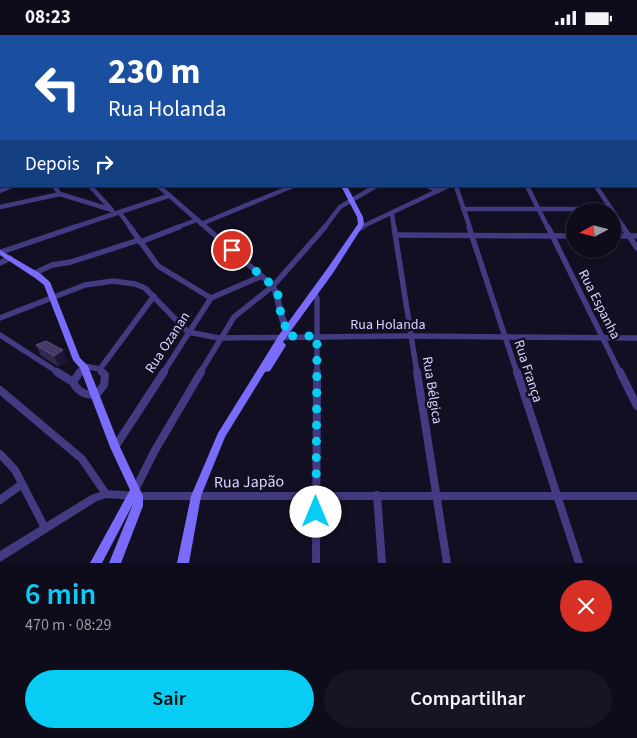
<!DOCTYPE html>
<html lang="pt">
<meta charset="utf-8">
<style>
:root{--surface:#0e0b1a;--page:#171423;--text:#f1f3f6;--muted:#9b9ba2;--line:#2e2b39;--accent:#07cdf5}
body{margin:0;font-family:"Source Sans 3",sans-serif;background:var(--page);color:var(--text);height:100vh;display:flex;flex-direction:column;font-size:19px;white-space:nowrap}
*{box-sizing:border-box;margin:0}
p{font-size:16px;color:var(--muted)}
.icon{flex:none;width:28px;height:28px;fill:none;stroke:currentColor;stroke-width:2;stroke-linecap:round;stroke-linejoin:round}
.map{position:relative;height:528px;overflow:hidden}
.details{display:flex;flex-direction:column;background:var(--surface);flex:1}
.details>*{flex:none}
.hud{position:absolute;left:0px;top:0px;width:638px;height:152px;box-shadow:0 2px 8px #0003,0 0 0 1px var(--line);background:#1a4fa0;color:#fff;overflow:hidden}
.needle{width:32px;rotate:263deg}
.tools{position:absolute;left:566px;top:168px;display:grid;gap:10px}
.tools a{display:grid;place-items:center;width:55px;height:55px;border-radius:50%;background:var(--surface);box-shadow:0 2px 8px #0003,0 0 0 1px var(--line);font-size:25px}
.pin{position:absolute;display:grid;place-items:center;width:42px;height:42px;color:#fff;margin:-21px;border:2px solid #fff;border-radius:50%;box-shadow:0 1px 5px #0007}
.me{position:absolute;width:55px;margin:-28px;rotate:0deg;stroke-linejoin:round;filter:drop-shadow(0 0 4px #0008)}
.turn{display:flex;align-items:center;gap:18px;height:105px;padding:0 25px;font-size:22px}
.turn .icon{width:65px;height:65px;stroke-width:2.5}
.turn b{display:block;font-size:35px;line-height:42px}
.then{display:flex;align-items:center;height:48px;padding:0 25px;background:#0003;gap:10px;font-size:19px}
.round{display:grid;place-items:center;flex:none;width:52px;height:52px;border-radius:26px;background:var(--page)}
.overview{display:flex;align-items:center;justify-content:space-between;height:85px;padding:0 25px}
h1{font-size:30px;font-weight:600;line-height:38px;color:var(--accent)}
.cta{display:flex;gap:10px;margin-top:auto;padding:10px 25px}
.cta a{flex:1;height:58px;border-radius:30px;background:var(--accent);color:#111;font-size:20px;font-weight:600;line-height:58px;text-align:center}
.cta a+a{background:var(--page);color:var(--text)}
.status{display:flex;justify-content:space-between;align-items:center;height:35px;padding:0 25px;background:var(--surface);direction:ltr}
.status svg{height:14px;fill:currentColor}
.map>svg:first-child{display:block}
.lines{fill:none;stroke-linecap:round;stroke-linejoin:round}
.minor-far3{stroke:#423b81;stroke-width:3}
.minor-far2{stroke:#423b81;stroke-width:4.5}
.minor-far1{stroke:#423b81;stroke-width:5.5}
.minor{stroke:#423b81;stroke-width:8}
.tertiary{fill:#423b81;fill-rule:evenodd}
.secondary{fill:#796cfb;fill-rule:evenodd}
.primary{fill:#ca5cfa;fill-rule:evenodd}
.wall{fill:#332850}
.shaded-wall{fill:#1e1636}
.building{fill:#453a63;stroke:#5c527b}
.route{stroke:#07cdf5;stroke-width:9;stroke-dasharray:0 16.2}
.labels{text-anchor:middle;stroke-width:5;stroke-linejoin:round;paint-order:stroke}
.street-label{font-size:14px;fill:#dad2fe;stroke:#130f23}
.near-street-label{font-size:16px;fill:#dad2fe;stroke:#130f23}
</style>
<div class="status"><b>08:23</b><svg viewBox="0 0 49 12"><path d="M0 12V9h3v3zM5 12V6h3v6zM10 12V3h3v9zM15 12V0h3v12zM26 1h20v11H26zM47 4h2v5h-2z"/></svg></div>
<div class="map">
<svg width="637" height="528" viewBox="0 0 637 528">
<rect width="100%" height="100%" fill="#130f23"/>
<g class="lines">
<g class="minor-far3">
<path d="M210,0L217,1"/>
<path d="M511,0L520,1"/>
<path d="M610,0L612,1"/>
<path d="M17,1L19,0"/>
<path d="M42,1L44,0"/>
<path d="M72,1L74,0"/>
<path d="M88,1L91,0"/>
<path d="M114,1L116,0"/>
<path d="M152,1L154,0"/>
<path d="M242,1L254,0"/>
</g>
<g class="minor-far2">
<path d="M54,151L60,159L112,175"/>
<path d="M90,151L111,174"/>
<path d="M428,151L438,156"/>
<path d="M456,151L470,193"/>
<path d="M527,151L548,193"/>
<path d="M596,151L624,193"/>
<path d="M0,156L12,151"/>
<path d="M0,172L60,159"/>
<path d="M463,174H611"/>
<path d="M120,178L131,193"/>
<path d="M392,179L394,193"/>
<path d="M201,189L293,151"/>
<path d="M72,193L168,161"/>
<path d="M175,193L197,185"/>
<path d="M324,193L340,172L376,151"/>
<path d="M359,193L448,151"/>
</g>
<g class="minor-far1">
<path d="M130,192L158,231L211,263"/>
<path d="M394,192L417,338"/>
<path d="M469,192L517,338"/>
<path d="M548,192L620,338"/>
<path d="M623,192L637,213"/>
<path d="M358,194L362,192"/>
<path d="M396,200L575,201"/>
<path d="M612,201H637"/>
<path d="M140,207L179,192"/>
<path d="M1,217L75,192"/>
<path d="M0,228L10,223"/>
<path d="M35,238L52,230L71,227L139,205"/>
<path d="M313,258L317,263V338"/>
<path d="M0,283L85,250L113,246L135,249L145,253L188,297L219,303L406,301L637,303"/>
<path d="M0,300L59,338"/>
<path d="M100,334L154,261"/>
<path d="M79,338L84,331L100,334L103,338"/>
<path d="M163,338L211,263L262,241"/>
<path d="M200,338L234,282L273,251L325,192"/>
</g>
<g class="minor">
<path d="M57,337L73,347"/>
<path d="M80,337L73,347C78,357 85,360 96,360L104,350L105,340L102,337"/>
<path d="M417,337L447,528"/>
<path d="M517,337L579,528"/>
<path d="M620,337L637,371"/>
<path d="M0,355L82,424L106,459"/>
<path d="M115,412L164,337"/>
<path d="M0,419L15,435L45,493"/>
<path d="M135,455L154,417L201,337"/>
<path d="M377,460L382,528"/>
<path d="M0,465L22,449"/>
<path d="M316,528L317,337"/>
</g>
<g class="tertiary">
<path d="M437,0H452L454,1H442Z"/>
<path d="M571,0H576L577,1H573Z"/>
<rect x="0" y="30" width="1" height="2"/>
<rect x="636" y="38" width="1" height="2"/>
<rect x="636" y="114" width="1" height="3"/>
<path d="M155,151H162L275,249C283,263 282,280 291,293L290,295H284C275,282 277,266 270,252Z"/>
<path d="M106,455L138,457H637V465H138L106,463L97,466L0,527V516L91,460Z"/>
</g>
<g class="secondary">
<path d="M288,0H292L293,1H289Z"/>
<rect x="0" y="54" width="1" height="2"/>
<path d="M341,151H347L363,182L364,189L333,238L285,304L283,307L286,310L285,312L270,336L265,337L225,402L201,461L189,528H177L191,461L218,398L279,300L327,234L358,189L357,182Z"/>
<path d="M0,215L41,239L50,247L80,323L88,331L120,412L143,461V471L121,528H109L133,469L102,528H90L130,455L110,412L80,333L73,325L44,250L35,243L0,220Z"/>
</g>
<g class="primary">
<path d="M309,0H315L316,1H310Z"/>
<rect x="636" y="105" width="1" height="5"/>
</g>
</g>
<path class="wall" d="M36,310L67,326L59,332L41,321Z"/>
<path class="shaded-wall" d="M63,315L67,326L59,332L54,321Z"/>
<path class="building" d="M46,306L63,315L54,321L36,310Z"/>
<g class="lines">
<path class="route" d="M232,215L273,251L278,260L282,287L289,296L288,301H317L316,477"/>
</g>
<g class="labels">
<g class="street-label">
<text transform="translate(600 269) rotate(63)" y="5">Rua Espanha</text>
<text x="388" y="294">Rua Holanda</text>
<text transform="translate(167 307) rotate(-57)" y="5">Rua Ozanan</text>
<text transform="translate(529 336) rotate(72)" y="5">Rua França</text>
<text transform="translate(433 355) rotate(81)" y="5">Rua Bélgica</text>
</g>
<g class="near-street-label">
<text transform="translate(249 446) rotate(-1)" y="6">Rua Japão</text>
</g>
</g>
</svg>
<div class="tools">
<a><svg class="needle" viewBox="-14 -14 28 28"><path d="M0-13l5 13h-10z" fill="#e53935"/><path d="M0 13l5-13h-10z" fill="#9b9ba2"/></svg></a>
</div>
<div class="pin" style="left:232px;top:215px;background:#d93025"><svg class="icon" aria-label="arrive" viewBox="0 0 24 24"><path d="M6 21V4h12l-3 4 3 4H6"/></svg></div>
<svg class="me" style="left:316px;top:477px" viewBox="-20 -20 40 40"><circle r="19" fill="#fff"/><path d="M0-13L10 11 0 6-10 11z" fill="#07cdf5"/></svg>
<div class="hud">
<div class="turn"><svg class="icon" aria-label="left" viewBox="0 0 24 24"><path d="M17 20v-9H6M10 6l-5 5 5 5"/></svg><div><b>230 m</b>Rua Holanda</div></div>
<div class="then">Depois<svg class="icon" aria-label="right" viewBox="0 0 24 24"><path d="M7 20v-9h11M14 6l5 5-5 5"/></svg></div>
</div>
</div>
<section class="details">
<div class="overview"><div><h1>6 min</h1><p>470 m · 08:29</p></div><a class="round" style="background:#d93025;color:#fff"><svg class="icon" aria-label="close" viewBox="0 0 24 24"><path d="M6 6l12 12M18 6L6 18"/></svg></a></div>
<div class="cta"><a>Sair</a><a>Compartilhar</a></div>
</section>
